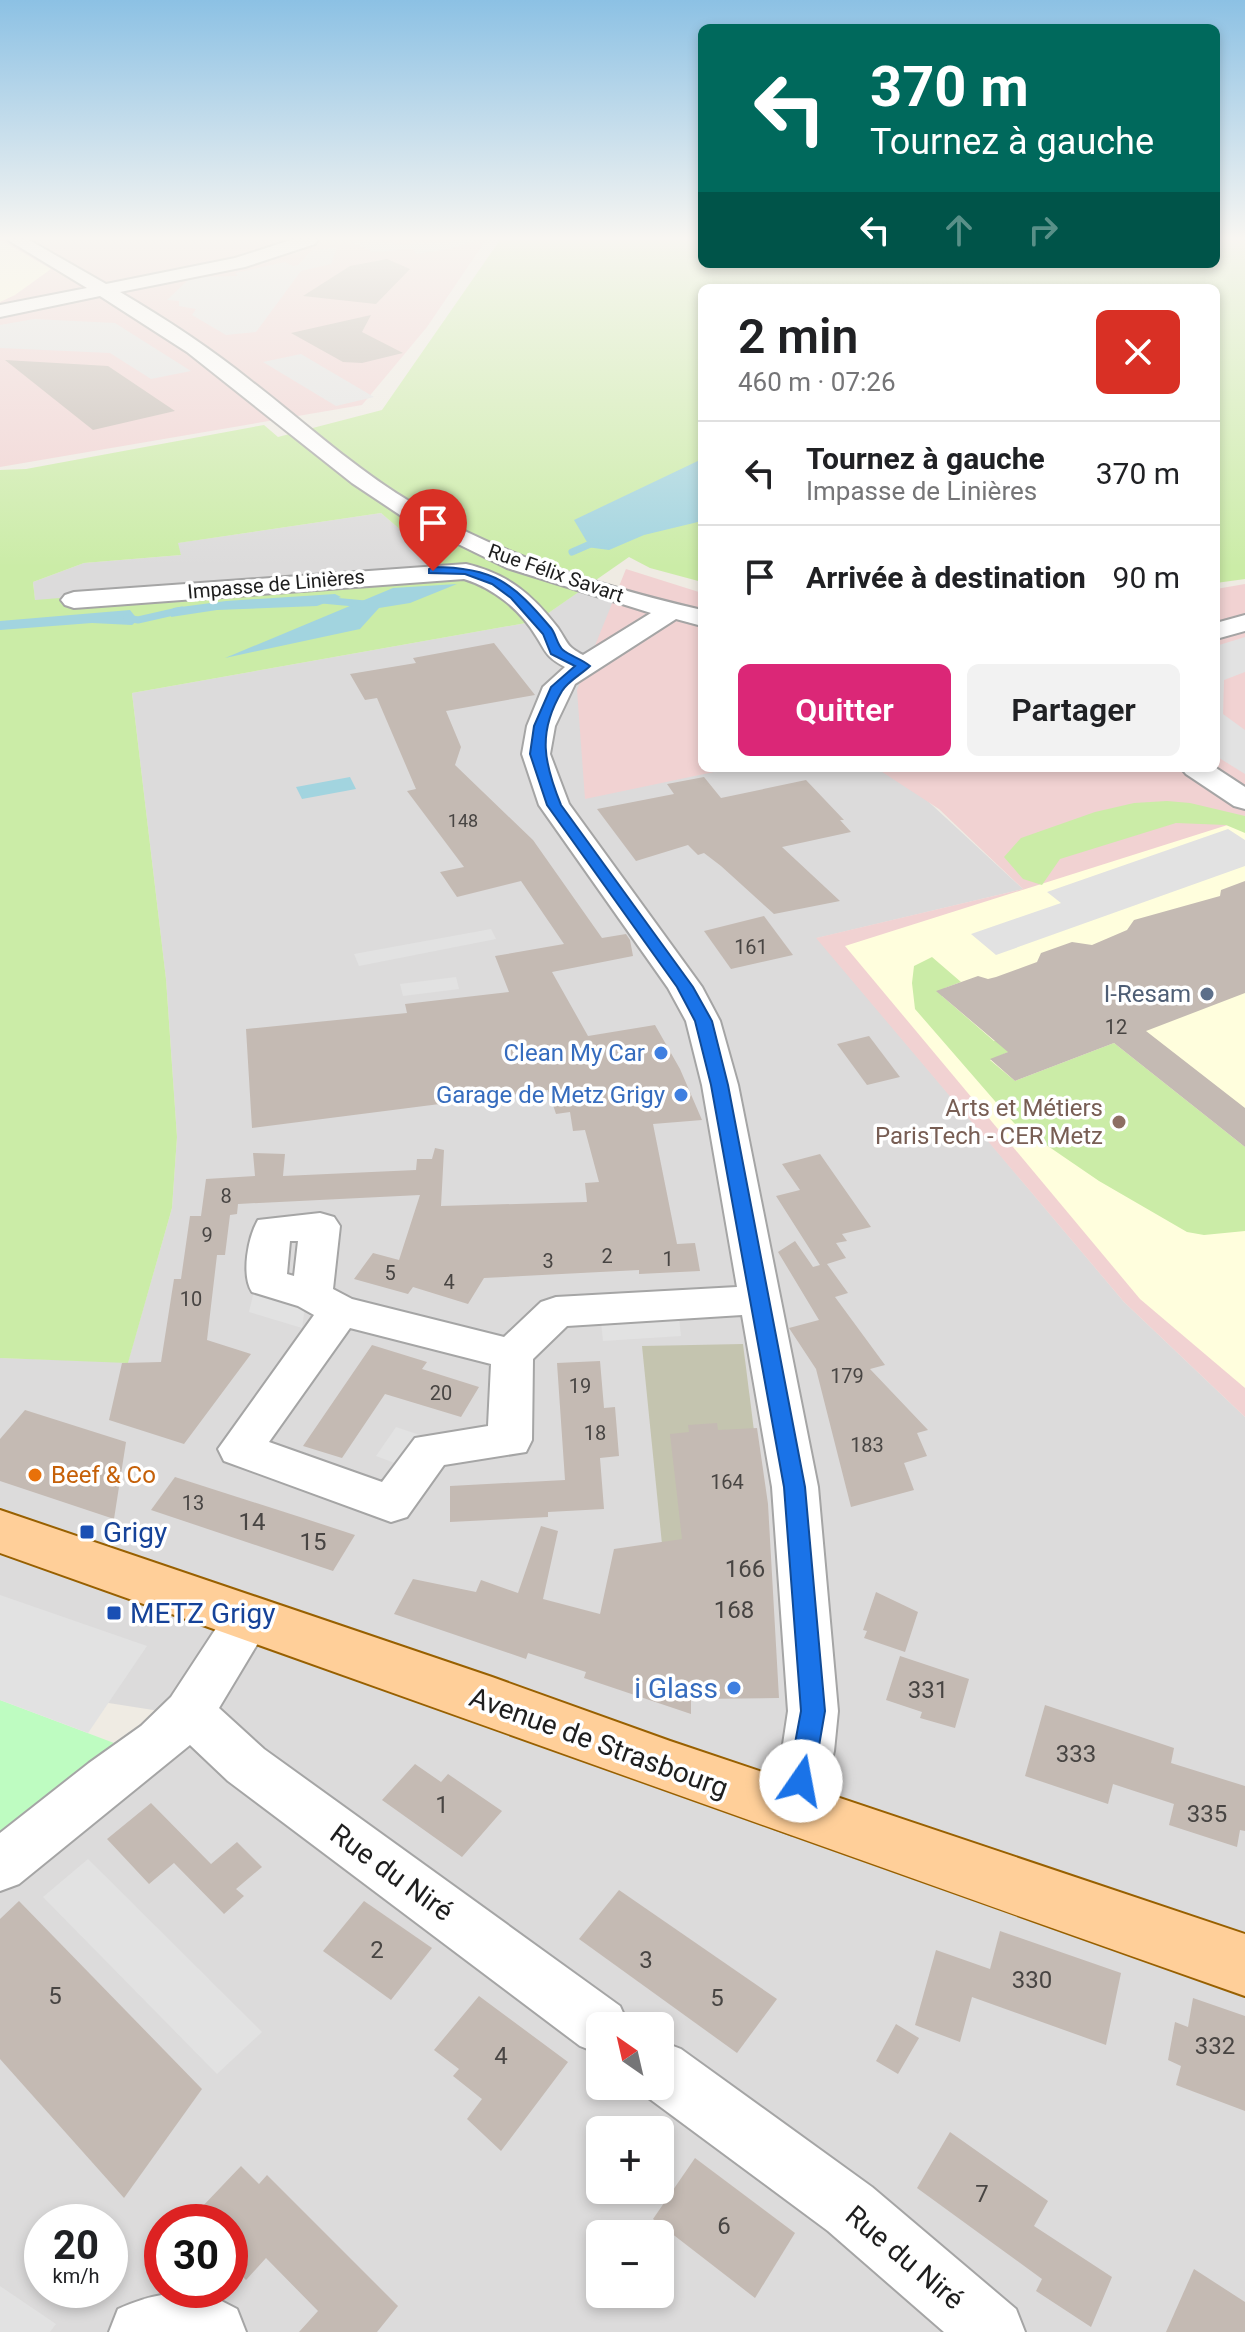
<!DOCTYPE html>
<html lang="fr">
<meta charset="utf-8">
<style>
:root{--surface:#fff;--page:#f2f2f2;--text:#202124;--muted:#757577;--line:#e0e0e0;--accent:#db2777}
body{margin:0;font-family:Roboto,sans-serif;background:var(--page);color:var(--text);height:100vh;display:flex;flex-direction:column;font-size:30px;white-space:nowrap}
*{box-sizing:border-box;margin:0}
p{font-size:26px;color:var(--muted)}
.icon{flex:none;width:44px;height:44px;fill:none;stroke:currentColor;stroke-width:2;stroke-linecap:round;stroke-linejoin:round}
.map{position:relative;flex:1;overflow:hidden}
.details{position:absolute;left:698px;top:284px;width:522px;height:488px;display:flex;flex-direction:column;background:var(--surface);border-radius:12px;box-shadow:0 4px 12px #0003}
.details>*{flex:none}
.top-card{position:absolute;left:698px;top:24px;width:522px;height:244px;border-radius:12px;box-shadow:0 4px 12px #0003;background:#00695c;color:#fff;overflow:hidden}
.needle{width:52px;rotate:326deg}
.tools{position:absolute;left:586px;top:2012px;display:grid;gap:16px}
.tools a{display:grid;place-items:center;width:88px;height:88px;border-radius:12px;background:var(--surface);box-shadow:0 4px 12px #0003;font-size:40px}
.speed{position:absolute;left:24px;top:2204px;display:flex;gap:16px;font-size:40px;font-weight:700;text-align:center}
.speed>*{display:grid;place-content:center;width:104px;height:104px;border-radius:50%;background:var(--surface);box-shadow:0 4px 12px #0003;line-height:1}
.speed small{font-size:20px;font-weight:400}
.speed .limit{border:12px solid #d22;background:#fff;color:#111}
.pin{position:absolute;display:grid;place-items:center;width:68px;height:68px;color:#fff;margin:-82px -34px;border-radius:50% 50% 50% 0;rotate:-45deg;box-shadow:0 0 8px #0007}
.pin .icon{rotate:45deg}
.me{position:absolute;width:88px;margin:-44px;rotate:12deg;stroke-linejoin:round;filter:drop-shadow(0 0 6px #0008)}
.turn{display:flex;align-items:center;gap:28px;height:168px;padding:0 40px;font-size:36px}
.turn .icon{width:104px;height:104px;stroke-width:2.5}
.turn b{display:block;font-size:56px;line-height:68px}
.lanes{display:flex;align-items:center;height:76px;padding:0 40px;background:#0003;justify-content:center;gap:40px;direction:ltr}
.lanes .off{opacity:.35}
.round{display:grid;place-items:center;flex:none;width:84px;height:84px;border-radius:12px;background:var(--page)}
.summary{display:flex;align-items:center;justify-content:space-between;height:136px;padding:0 40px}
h1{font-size:48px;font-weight:600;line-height:60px}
.action{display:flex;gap:16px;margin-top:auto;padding:16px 40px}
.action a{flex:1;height:92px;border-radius:12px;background:var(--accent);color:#fff;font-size:32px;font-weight:600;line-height:92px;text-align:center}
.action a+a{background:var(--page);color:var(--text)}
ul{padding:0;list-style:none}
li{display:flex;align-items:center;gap:24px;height:104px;padding:0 40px;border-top:2px solid var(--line)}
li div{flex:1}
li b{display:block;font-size:30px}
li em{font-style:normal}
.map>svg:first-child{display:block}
.residential{fill:#dcdbdb;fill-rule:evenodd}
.commercial{fill:#f1d2d2}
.education{fill:#fffedd}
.construction{fill:#c4c4af}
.grass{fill:#cbeca7;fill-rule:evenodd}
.park{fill:#befcc1}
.parking{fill:#e2e2e2}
.water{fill:#a2d4df}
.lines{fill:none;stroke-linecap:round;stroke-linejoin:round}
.stream{stroke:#a2d4df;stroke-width:7}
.building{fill:#c4bab3}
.minor-casing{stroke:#a5a5a5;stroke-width:4}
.major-casing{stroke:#986000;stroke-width:4}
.minor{fill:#fff;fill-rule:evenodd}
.major{fill:#ffcf99;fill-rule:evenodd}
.route{fill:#1a73e8;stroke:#114b97;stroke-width:2}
.service-dot{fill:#5c6f8a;stroke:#fff;stroke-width:3}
.shop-dot{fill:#3f7fe0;stroke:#fff;stroke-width:3}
.education-dot{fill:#8d6e63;stroke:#fff;stroke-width:3}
.food-dot{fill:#e8710a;stroke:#fff;stroke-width:3}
.transit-dot{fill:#1a4fb4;stroke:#fff;stroke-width:3}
.labels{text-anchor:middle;stroke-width:7;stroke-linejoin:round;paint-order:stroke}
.far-number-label{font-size:18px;fill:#484543}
.far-street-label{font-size:20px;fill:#1e1e1e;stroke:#fff}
.number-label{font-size:20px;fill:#484543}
.service-label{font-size:24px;fill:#4e5e75;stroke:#fff;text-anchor:end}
.shop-label{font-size:24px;fill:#366cbe;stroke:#fff;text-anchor:end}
.education-label{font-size:24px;fill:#785e54;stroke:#fff;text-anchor:end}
.food-label{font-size:24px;fill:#c56008;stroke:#fff;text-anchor:start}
.near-number-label{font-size:24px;fill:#484543}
.near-transit-label{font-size:28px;fill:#164399;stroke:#fff;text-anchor:start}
.near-shop-label{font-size:28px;fill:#366cbe;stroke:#fff;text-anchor:end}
.near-street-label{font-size:28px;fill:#1e1e1e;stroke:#fff}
</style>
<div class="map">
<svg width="1245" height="2332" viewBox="0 0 1245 2332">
<rect width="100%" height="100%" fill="#efebe3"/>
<g class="residential">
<path d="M381,513L445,567L35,601L33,582L84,563L181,555L177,543Z"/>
<path d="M584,588L640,614L702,768H892L1023,889L817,938L1124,1302L1245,1417V2332H0V1858L166,1712L0,1686V1358L128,1362L172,1208L177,1137L166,979L132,693L537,621ZM600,2026H660V2086H600ZM600,2130H660V2190H600ZM42,2222H110V2290H42ZM162,2222H230V2290H162ZM600,2234H660V2294H600Z"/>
</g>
<g class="commercial">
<path d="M0,240H486L427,327L362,405L0,467Z"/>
<path d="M626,569L702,593V768H733L585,799L577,690Z"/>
<path d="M1245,584V1417L1124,1302L816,938L1023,889L939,809L876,768H1216V589Z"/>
</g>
<g class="education">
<path d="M0,240L51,269L15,295L0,302Z"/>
<path d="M1237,822L1245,823V1388L1140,1299L845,946Z"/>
</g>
<path class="construction" d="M743,1344L768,1541L662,1544L642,1346Z"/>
<g class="grass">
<path d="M500,240H702V264H1216V240H1245V579L1216,583V288H702V582L650,568L629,557L537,621L132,693L166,979L177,1137L172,1208L128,1363L0,1358V470L26,469L264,425L278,437L382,410ZM381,513L444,567L35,600L33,582L84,563L181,555L178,543Z"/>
<path d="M1167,801L1190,803L1245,816V833L1226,825L1176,823L1060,859L1042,885L1023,879L1004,857L1021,838L1095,812L1134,803Z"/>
<path d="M932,957L961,982L945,988L942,996L994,1041L1000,1039L1013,1050L990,1060L1015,1081L1114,1043L1245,1147V1231L1204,1235L1187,1232L1099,1181L1014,1123L915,1009L912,983L914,966Z"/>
</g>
<path class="park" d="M0,1700L114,1743L0,1832Z"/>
<g class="parking">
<path d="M373,240L399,244L477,240L450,249L416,254L412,249L373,252L352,242Z"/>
<path d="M337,248L331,264L301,271L256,332L226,335L192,315L196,309L179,306V301L167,300L191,277L238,276L235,273L285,262L293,266L298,265L312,250Z"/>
<path d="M34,319L115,323L191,371L151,379L110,353L0,348V325Z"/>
<path d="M301,354L374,397L336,406L263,362Z"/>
<path d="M1245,637V672L1224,680L1223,714L1245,730V774L1216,756V646Z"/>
<path d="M1228,829L1245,840V866L996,955L971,934L1061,903L1047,892Z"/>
<path d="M491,929L496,939L359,966L354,954Z"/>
<path d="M456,977L459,989L403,996L400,984Z"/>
<path d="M254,1291L305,1307L302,1328L249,1312Z"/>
<path d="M679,1318L681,1336L603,1341L601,1322Z"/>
<path d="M396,1427L420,1435L400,1465L376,1456Z"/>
<path d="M0,1595L147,1646L88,1733L0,1700Z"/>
<path d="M88,1859L262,2032L217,2074L43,1897Z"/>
<path d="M0,2286L56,2324L50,2332H0Z"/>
</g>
<g class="water">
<path d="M702,459V521L644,535L609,550L579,546L587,542L574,520Z"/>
<path d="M457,584L410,603L379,608L360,629L225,658L393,588Z"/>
<path d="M335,594L341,597L317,606L217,610L171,617L173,608L226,601Z"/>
<path d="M130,610L138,620L132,625L92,623L0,630V621Z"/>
<path d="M350,777L356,789L302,799L296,787Z"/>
</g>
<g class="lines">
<g class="stream">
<path d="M572,552L595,542"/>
<path d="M322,600L365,604"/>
<path d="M127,618L138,620L182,610"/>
</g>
</g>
<g class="building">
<path d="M387,259L410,269L376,304L303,296L350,266Z"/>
<path d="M371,315L362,332L403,353L362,363L343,362L291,333Z"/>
<path d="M5,360L108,366L175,411L93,430Z"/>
<path d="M494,643L535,695L446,711L461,747L455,765L533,840L602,938L626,934L630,940L633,956L552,972L588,1036L655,1025L680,1069L702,1120L653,1124L677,1244L695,1243L700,1271L639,1274V1270L484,1278L468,1304L413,1287L408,1294L354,1279L373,1253L399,1260L420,1195L238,1204L237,1214L230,1215L225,1255H217L207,1340L251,1354L184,1444L109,1420L122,1363L161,1362L174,1279H181L190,1216H201L206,1179L255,1176L253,1153L285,1154L283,1176L416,1170L417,1159H432L435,1148L444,1150L441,1206L587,1202L585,1183L599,1182L585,1130L573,1131L570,1112L556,1114L548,1090L252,1128L246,1029L407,1013L405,1004L509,992L495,956L564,944L521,881L457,897L440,872L464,867L407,791L416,789L377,698L365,700L350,674L416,663L413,658Z"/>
<path d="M704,777L721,798L806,780L844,820H840L851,832L782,847L840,901L774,914L721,866L704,853L698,855L688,845L636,861L597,809L674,794L667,784Z"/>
<path d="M1245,881V993L1146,1031L1245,1108V1147L1114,1043L1015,1081L990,1059L1008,1052L936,991L978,976L988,979L996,977L1037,962L1041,953L1072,942L1092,945L1127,930L1134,920L1220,896L1221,890Z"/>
<path d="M764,916L793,955L731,969L704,931Z"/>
<path d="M869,1036L900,1077L867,1085L837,1044Z"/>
<path d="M820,1154L871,1227L842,1234L847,1241L836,1243L846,1258L827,1264L848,1293L835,1297L885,1365L870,1369L928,1430L917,1433L927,1456L904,1463L914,1490L851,1507L816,1369L789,1328L819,1320L778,1252L795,1241L813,1267L820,1265L776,1196L800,1190L782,1164Z"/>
<path d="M372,1345L427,1362L422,1369L479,1387L461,1417L385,1394L342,1458L303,1446Z"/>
<path d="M600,1361L604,1408L615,1407L619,1456L600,1458L604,1509L548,1512V1517L450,1522V1486L565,1480L557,1363Z"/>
<path d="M25,1410L126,1442L114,1519L0,1481V1439Z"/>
<path d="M717,1423L718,1430L757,1428L768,1504L779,1698L691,1699V1714L584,1678L586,1672L528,1653L526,1659L394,1614L413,1579L476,1592L481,1580L518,1593L541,1526L558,1531L543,1599L600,1614L614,1549L682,1539L670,1434L689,1432L688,1425Z"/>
<path d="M175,1477L300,1517L355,1535L333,1571L151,1510Z"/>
<path d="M876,1592L918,1612L905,1652L864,1638L867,1631L863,1630Z"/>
<path d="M900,1656L969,1679L955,1728L920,1718L922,1712L886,1700Z"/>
<path d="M1045,1705L1174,1748L1171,1763L1245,1786V1831L1240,1830L1237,1847L1169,1825L1174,1804L1113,1784L1108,1804L1025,1776Z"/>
<path d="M415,1764L441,1782L448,1774L502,1811L462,1857L382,1800Z"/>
<path d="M151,1803L211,1864L237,1842L262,1867L236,1889L244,1896L224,1914L174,1863L149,1884L107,1839Z"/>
<path d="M619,1890L777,1999L737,2053L579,1939Z"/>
<path d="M19,1901L202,2089L124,2198L0,2059V1919Z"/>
<path d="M364,1901L432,1948L391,2000L323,1951Z"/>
<path d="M1000,1931L1121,1973L1106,2045L972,1997L960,2042L915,2025L936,1950L990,1969Z"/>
<path d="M479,1996L568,2062L501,2151L467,2119L482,2099L453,2076L459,2069L434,2050Z"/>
<path d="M1193,1998L1245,2016V2111L1176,2085L1181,2066L1168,2060L1175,2022L1188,2027Z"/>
<path d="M896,2024L919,2038L898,2074L876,2061Z"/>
<path d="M950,2132L1048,2201L1034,2226L1112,2277L1091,2327L1036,2291L1042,2279L917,2188Z"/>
<path d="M695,2158L795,2233L755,2298L653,2219Z"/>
<path d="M241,2166L259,2184L267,2175L398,2306L377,2332H299L318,2311L266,2258L246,2280L230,2264V2222H216L201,2208Z"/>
<path d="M1194,2269L1245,2302V2332H1166Z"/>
</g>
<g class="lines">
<defs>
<g id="minor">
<path d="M8,240H29L106,284L235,258L291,240H317L315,244L245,267L120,292C166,319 210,348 251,381C299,418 345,460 396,493C489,552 595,585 702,610V626L676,619L575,684L555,726L550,754L569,804L702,987L720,1021L738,1085L818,1487L838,1711L834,1751L819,1811L812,1828L793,1835L774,1828L767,1811L782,1751L788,1711L772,1487L742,1315L567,1326L533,1359L532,1440L526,1452L444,1465L407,1517L391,1522L224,1461L218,1449L314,1315L298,1306L252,1292C241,1275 248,1237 258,1220L320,1213L334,1217L340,1226L333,1289L352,1299L504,1337L541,1302L556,1297L737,1287L702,1085L686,1021L668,988L539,805L522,754L527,726L543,687L565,667C545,656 547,653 536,636C520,609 493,588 464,579L74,608L65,605L61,600L65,595L74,592L466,564C508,574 532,594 558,628C568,643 566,646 583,655L651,613L507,568L403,517L352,483L187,352L100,296L0,317V305L87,288ZM290,1241H298L294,1276L287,1274ZM350,1328L491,1364L488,1426L415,1438L382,1482L269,1442Z"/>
<path d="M1245,615V631L1216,639V623Z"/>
<path d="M1181,768H1216L1245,787V809L1234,806L1186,774Z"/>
<path d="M249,1598L266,1604L273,1618L219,1708L264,1749L620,2006L629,2026H600V2054L580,2046L228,1781L190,1745L19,1884L0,1891V1833L89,1763L141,1726L171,1697L232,1604Z"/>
<path d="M660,2041L681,2049L872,2187L1016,2309L1025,2332H944L828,2231L639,2091L637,2086H660Z"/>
<path d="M204,2292L237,2309L246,2332H109L118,2309C152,2294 168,2293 204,2292Z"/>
</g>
<path id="major" d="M0,1510L492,1677L670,1741L1245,1934V1996C829,1850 415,1700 0,1553Z"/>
</defs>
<use href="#minor" class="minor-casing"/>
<use href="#major" class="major-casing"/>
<use href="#minor" class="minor"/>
<use href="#major" class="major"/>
</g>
<linearGradient id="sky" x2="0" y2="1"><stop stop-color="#8cc1e4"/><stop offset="0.42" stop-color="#f8f6f2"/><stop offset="1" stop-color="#f8f6f2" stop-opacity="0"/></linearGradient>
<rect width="1245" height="567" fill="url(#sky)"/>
<path class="route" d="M433,567C494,567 513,583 551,628C556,634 557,645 563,650C570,656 582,659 590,666C582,674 568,681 562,691C537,733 544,763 561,805L693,987L712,1021L728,1085L805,1487L825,1711L813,1781L810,1789L801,1793L792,1789L788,1781L801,1711L784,1487L711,1085L695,1021L677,987L547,805L530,754L534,726L551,687L575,666L551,654L543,634L511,598L492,584L465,574L429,573V569Z"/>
<circle class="service-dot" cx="1207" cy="994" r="8"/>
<g class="shop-dot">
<circle cx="661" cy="1053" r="8"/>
<circle cx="681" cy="1095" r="8"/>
<circle cx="734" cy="1688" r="8"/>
</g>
<circle class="education-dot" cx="1119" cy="1122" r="8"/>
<circle class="food-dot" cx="35" cy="1475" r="8"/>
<g class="transit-dot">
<rect x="79" y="1524" width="16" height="16" rx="4"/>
<rect x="106" y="1605" width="16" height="16" rx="4"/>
</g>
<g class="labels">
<g class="far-number-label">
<text x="463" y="827">148</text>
</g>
<g class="far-street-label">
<text transform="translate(556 573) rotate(19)" y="7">Rue Félix Savart</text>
<text transform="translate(276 584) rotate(-5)" y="7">Impasse de Linières</text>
</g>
<g class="number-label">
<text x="751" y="954">161</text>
<text x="1116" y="1034">12</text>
<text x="226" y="1203">8</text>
<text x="207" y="1242">9</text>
<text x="607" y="1263">2</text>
<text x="668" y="1266">1</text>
<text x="548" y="1268">3</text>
<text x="390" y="1280">5</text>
<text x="449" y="1289">4</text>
<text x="191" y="1306">10</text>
<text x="847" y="1383">179</text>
<text x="580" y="1393">19</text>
<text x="441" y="1400">20</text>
<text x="595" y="1440">18</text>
<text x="867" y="1452">183</text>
<text x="727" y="1489">164</text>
<text x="193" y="1510">13</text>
</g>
<g class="service-label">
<text x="1191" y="1002">I-Resam</text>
</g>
<g class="shop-label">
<text x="645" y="1061">Clean My Car</text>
<text x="665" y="1103">Garage de Metz Grigy</text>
</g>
<g class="education-label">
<text x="1103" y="1116">Arts et Métiers<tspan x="1103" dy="28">ParisTech - CER Metz</tspan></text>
</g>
<g class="food-label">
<text x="51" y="1483">Beef &amp; Co</text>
</g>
<g class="near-number-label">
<text x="252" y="1530">14</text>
<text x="313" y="1550">15</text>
<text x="745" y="1577">166</text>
<text x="734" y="1618">168</text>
<text x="928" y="1698">331</text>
<text x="1076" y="1762">333</text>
<text x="442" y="1813">1</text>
<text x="1207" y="1822">335</text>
<text x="377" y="1958">2</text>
<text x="646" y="1968">3</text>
<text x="1032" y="1988">330</text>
<text x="55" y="2004">5</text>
<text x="717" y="2006">5</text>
<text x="1215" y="2054">332</text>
<text x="501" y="2064">4</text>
<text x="982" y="2202">7</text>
<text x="724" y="2234">6</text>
</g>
<g class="near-transit-label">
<text x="103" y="1542">Grigy</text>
<text x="130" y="1623">METZ Grigy</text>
</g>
<g class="near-shop-label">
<text x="718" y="1698">i Glass</text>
</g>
<g class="near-street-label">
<text transform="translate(599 1742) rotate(20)" y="10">Avenue de Strasbourg</text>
<text transform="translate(392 1872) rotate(36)" y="10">Rue du Niré</text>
<text transform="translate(905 2257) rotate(40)" y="10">Rue du Niré</text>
</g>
</g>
</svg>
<div class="tools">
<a><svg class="needle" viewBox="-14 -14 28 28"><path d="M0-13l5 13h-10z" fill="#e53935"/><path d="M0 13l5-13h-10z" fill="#757577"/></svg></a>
<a>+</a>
<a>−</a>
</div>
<div class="speed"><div>20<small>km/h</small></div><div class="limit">30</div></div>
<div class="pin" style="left:433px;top:571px;background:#d93025"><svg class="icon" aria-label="arrive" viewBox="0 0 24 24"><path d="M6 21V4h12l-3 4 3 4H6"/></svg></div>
<svg class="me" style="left:801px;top:1781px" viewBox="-20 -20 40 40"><circle r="19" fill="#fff"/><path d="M0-13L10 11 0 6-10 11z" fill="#1a73e8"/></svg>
<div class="top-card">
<div class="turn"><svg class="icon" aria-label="left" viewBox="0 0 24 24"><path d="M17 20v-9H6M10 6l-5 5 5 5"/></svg><div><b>370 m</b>Tournez à gauche</div></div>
<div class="lanes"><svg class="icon" aria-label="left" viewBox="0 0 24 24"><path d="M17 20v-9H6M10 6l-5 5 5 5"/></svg><svg class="icon off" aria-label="ahead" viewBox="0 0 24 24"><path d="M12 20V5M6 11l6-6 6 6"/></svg><svg class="icon off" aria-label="right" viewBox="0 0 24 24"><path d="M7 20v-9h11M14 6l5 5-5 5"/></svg></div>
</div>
<section class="details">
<div class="summary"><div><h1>2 min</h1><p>460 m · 07:26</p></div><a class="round" style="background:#d93025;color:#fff"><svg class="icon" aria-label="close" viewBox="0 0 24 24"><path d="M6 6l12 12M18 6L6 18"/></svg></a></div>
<ul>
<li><svg class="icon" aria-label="left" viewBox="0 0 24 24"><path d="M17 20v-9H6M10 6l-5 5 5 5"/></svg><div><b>Tournez à gauche</b><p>Impasse de Linières</p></div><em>370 m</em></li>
<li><svg class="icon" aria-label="arrive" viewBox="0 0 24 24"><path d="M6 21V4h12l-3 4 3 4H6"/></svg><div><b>Arrivée à destination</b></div><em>90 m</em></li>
</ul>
<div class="action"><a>Quitter</a><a>Partager</a></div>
</section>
</div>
